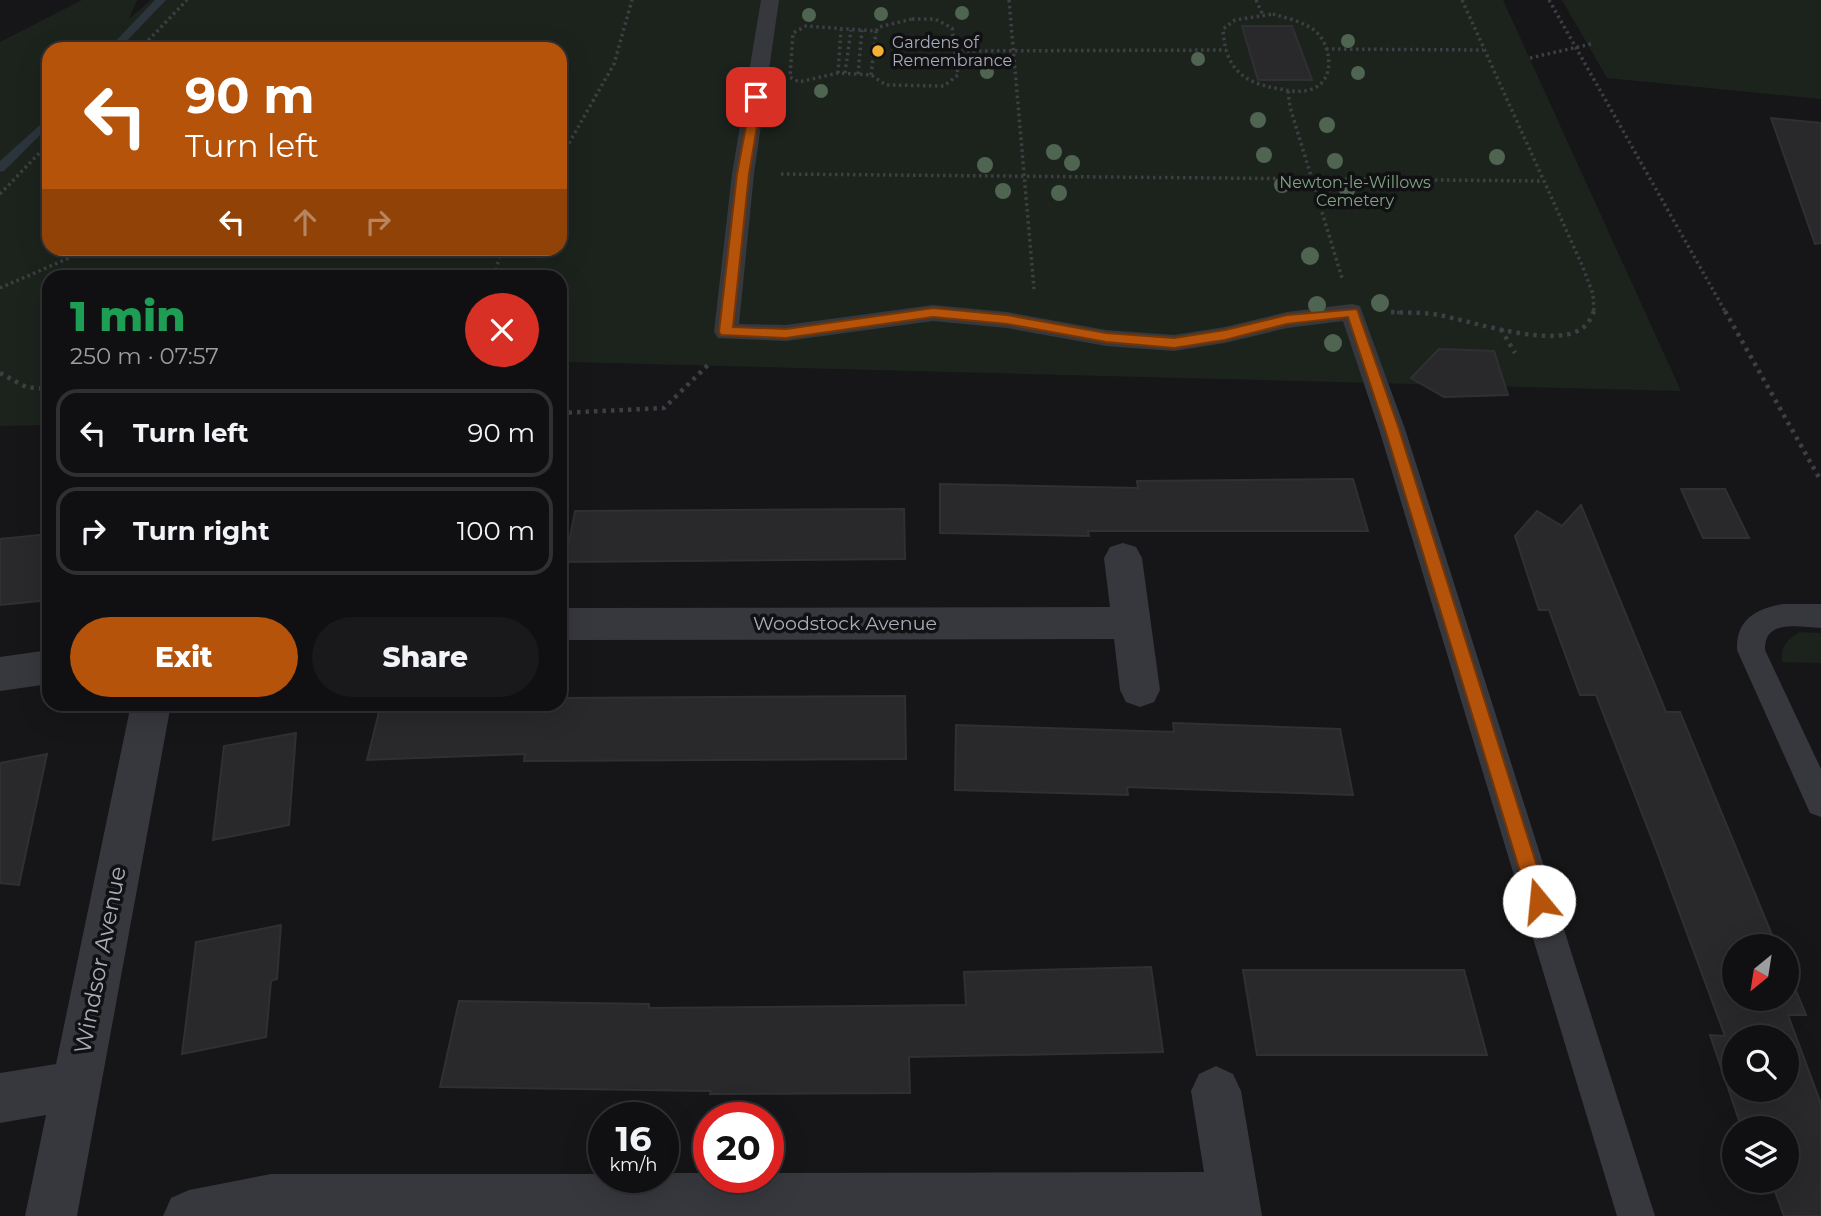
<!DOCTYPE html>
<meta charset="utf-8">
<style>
:root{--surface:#101012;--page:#19191b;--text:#f1f3f6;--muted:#9c9d9f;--line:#303032;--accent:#b45309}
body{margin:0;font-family:Montserrat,sans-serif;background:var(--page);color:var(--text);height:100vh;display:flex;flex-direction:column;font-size:26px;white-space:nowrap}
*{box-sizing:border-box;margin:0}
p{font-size:23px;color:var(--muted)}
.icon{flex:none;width:38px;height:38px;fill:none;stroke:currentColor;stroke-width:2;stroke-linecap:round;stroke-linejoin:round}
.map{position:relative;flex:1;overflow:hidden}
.side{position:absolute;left:42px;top:270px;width:525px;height:441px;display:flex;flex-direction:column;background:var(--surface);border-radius:21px;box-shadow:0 7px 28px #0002,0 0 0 2px var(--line)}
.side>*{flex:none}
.top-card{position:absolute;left:42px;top:42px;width:525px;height:214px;border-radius:21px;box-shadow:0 7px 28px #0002,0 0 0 2px var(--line);background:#b45309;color:#fff;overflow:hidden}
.needle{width:46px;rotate:210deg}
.tools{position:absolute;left:1722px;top:934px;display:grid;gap:14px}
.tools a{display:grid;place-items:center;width:77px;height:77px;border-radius:50%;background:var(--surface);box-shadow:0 7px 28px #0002,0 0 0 2px var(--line);font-size:35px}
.speed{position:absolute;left:588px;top:1102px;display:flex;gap:14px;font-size:35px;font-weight:700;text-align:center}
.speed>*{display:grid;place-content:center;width:91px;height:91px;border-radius:50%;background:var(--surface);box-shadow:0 7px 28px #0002,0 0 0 2px var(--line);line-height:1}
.speed small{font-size:18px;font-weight:400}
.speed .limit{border:10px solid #d22;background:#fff;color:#111}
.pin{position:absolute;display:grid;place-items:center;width:60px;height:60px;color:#fff;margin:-30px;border-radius:14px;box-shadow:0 4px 10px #0006}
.me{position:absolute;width:77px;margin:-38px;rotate:343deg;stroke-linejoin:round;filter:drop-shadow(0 0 5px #0008)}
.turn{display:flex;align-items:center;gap:24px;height:147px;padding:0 28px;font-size:32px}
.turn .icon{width:91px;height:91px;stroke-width:2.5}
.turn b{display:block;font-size:49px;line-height:60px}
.lanes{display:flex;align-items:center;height:66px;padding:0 28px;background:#0003;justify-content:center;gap:35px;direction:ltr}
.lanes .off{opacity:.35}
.round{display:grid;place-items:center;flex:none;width:74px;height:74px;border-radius:37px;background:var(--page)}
.head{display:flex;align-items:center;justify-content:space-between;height:119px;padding:0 28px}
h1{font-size:42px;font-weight:800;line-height:52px;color:#1e9e55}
.primary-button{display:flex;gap:14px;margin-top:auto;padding:14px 28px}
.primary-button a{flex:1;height:80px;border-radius:42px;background:var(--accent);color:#fff;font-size:28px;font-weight:800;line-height:80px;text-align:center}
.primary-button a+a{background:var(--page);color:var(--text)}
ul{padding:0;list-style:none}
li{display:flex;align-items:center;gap:21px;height:88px;margin:0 14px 10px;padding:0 14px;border:4px solid var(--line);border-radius:21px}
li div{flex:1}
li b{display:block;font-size:26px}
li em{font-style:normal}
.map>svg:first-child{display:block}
.green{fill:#1c231d;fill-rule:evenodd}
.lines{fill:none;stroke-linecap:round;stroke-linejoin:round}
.stream{fill:#2c353c;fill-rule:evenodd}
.building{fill:#29292c;stroke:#303034;stroke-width:2;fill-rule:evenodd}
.path-far1{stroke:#3d3f44;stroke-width:3.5;stroke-dasharray:2.5 3.5;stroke-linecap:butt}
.path{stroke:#3d3f44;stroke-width:4.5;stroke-dasharray:3.5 5;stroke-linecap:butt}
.service{fill:#37383d;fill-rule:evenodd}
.minor{fill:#37383d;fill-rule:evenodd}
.tree{fill:#506452}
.route{fill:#b45309;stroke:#753606;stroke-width:2}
.poi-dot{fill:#f2b134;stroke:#111113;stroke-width:2.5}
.labels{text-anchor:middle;stroke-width:7;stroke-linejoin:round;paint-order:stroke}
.far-poi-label{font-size:16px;fill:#a8adb8;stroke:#111113;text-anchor:start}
.far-park-label{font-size:16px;fill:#7fa381;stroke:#111113}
.street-label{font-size:19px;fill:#a8adb8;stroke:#111113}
.near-street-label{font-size:23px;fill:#a8adb8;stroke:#111113}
</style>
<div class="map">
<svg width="1821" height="1216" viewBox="0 0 1821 1216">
<rect width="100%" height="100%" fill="#161618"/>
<g class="green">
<path d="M82,0H137L129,19L151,0H1503L1681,391L569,362L560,384V276H49V425L0,426V42ZM49,49H560V248H49Z"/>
<path d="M1562,0H1821V99L1607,78Z"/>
<path d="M1799,632L1821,633V663L1782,662C1780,647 1787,640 1799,632Z"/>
</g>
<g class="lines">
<g class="stream">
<path d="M155,0H166L119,49H108Z"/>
<path d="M49,117V126L4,171L0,172V161Z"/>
</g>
</g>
<g class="building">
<path d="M1242,26H1292L1312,80H1258Z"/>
<path d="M1771,118L1821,123V243L1815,244Z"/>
<path d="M1439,349L1494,351L1508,395L1444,397L1411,378Z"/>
<path d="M1348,479H1353L1368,531H1088L1089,536L940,533V484L1138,488L1137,481Z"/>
<path d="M1681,489H1725L1749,538H1703Z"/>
<path d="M1581,505L1666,712H1680L1777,947H1734V999H1787V969L1806,1015H1788L1821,1104V1216H1784L1771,1181H1787V1129H1742L1710,1035L1725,1036L1657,852L1596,695H1580L1549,610H1539L1515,536L1537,511L1562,526ZM1734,1038H1787V1090H1734Z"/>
<path d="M904,509L905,559L565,562L575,511Z"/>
<path d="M49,534V600L0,605V539Z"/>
<path d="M905,696L906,759L524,761L525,754L367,760L381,704H560V698Z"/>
<path d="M1173,723L1340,729L1353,795L1127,787L1128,795L955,790L956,725L1174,732Z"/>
<path d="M296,733L289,825L213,840L224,746Z"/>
<path d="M47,754L19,885L0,883V763Z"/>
<path d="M281,925L277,979L271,981L266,1037L182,1054L196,942Z"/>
<path d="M1151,967L1163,1052L909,1057L910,1093L710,1094L711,1091L440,1087L459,1001L649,1004V1008L966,1005L964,972Z"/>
<path d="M1243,970H1464L1487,1055H1257Z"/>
</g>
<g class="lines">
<g class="path-far1">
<path d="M1009,0L1034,289"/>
<path d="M1256,0L1263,15"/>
<path d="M1462,0L1582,265L1593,294L1594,313"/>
<path d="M1549,0L1726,313"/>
<path d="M1273,14C1286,18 1302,21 1314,30C1331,43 1337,80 1312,89C1302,93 1290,91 1280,89C1242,83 1225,68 1223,29L1235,20Z"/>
<path d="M912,19H935L952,28L958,75L944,86L886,85L871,75L838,73L799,82L790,77L793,33L806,26L876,31L879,27Z"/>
<path d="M140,49L187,0"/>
<path d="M1326,49L1483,50"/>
<path d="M955,51L1226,50"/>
<path d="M1530,58L1591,44"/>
<path d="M838,73L841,30"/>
<path d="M845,73L851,30"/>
<path d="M858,74L862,30"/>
<path d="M871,75L876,31"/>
<path d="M1288,91L1290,107L1342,278"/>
<path d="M560,159L614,64L632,0"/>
<path d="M781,174L1543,181"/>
<path d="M0,194L49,143"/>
<path d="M495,276L501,248"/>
<path d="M0,288L92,248"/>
<path d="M1391,312L1402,313"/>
</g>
<g class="path">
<path d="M1725,311L1821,481"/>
<path d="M1391,312C1407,313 1424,312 1439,315C1471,321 1561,352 1586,325C1590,321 1592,315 1594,311"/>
<path d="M1501,329L1515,353"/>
<path d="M0,373L26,387L49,389"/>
<path d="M560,413L664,408L710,363"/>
</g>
<g class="service">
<path d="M761,0H779L754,174L739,324L786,325L933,305L1007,312L1106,330L1174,335L1225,327L1287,312L1352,304L1360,306L1405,429L1655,1216H1617L1379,429L1343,321L1287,328L1225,343L1174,351L1106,346L1007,328L933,321L786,341L718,338L714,332L732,174Z"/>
<path d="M1783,604H1821V628C1798,627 1764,619 1765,650L1821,769V817L1810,813L1737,650C1736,620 1755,609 1783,604Z"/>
</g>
<g class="minor">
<path d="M1123,543L1136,547L1142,558L1160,690L1154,702L1140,707L1126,702L1120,690L1114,639L560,640V608L1110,607L1104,558L1110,547Z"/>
<path d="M49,650V684L0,691V657Z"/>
<path d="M131,704H171L77,1216H25L46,1115L0,1123V1073L56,1064Z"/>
<path d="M1216,1066L1233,1074L1241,1091L1262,1216H163L171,1198L189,1190L271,1174H604V1178H663V1173H709V1178H768V1173L1204,1172L1191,1091L1199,1074Z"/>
</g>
</g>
<g class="tree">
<circle cx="962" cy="13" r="7"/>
<circle cx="881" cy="14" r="7"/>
<circle cx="809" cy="15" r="7"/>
<circle cx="1348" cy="41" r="7"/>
<circle cx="1198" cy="59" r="7"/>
<circle cx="987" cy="72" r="7"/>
<circle cx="1358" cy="73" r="7"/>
<circle cx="821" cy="91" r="7"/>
<circle cx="1258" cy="120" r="8"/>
<circle cx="1327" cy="125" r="8"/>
<circle cx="1054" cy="152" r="8"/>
<circle cx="1264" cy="155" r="8"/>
<circle cx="1497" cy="157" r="8"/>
<circle cx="1335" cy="161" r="8"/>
<circle cx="1072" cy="163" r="8"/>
<circle cx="985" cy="165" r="8"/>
<circle cx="1282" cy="185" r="8"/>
<circle cx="1347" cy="190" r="8"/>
<circle cx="1003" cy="191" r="8"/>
<circle cx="1059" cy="193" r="8"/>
<circle cx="1310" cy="256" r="9"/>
<circle cx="1380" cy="303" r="9"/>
<circle cx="1317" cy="305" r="9"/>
<circle cx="1333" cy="343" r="9"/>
</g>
<path class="route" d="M752,94L762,97L749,174L733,327L786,329L933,308L1007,315L1106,333L1174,338L1225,330L1287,315L1357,309L1399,429L1548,901L1545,908L1539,910L1532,908L1529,901L1385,429L1348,317L1287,324L1225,340L1174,348L1106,342L1007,324L933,317L786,338L721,335L719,332L737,174Z"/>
<circle class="poi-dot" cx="878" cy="51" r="7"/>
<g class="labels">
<g class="far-poi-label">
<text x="892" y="48">Gardens of<tspan x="892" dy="18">Remembrance</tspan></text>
</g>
<g class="far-park-label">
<text x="1355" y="188">Newton-le-Willows<tspan x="1355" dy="18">Cemetery</tspan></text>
</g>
<g class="street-label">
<text x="845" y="630">Woodstock Avenue</text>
</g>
<g class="near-street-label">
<text transform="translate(100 960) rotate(-79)" y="8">Windsor Avenue</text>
</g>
</g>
</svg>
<div class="tools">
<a><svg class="needle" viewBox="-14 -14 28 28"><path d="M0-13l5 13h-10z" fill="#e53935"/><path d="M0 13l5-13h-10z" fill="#9c9d9f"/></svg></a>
<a><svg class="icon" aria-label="search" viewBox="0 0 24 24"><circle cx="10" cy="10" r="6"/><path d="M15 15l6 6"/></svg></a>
<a><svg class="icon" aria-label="layers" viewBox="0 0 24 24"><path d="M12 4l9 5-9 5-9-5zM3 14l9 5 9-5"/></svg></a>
</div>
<div class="speed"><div>16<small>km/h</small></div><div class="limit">20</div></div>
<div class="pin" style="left:756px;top:97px;background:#d93025"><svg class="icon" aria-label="arrive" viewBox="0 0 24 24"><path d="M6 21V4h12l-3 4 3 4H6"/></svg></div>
<svg class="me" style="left:1539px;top:901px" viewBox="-20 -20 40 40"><circle r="19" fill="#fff"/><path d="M0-13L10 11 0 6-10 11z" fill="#b45309"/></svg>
<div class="top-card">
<div class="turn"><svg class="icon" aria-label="left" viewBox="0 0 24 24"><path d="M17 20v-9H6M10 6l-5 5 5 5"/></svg><div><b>90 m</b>Turn left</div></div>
<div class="lanes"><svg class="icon" aria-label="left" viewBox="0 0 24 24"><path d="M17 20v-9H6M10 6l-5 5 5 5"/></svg><svg class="icon off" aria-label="ahead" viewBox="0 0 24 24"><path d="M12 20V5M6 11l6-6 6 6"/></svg><svg class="icon off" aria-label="right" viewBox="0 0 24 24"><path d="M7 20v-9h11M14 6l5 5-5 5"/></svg></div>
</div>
<section class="side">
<div class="head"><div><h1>1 min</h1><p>250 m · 07:57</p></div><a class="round" style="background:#d93025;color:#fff"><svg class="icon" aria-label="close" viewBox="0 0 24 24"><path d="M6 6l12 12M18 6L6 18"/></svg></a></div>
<ul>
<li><svg class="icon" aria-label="left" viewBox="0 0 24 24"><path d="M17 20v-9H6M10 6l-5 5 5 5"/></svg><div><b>Turn left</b></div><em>90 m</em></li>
<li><svg class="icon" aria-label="right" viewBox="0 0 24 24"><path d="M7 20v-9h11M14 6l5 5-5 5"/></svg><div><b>Turn right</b></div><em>100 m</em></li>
</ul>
<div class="primary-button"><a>Exit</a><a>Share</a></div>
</section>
</div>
